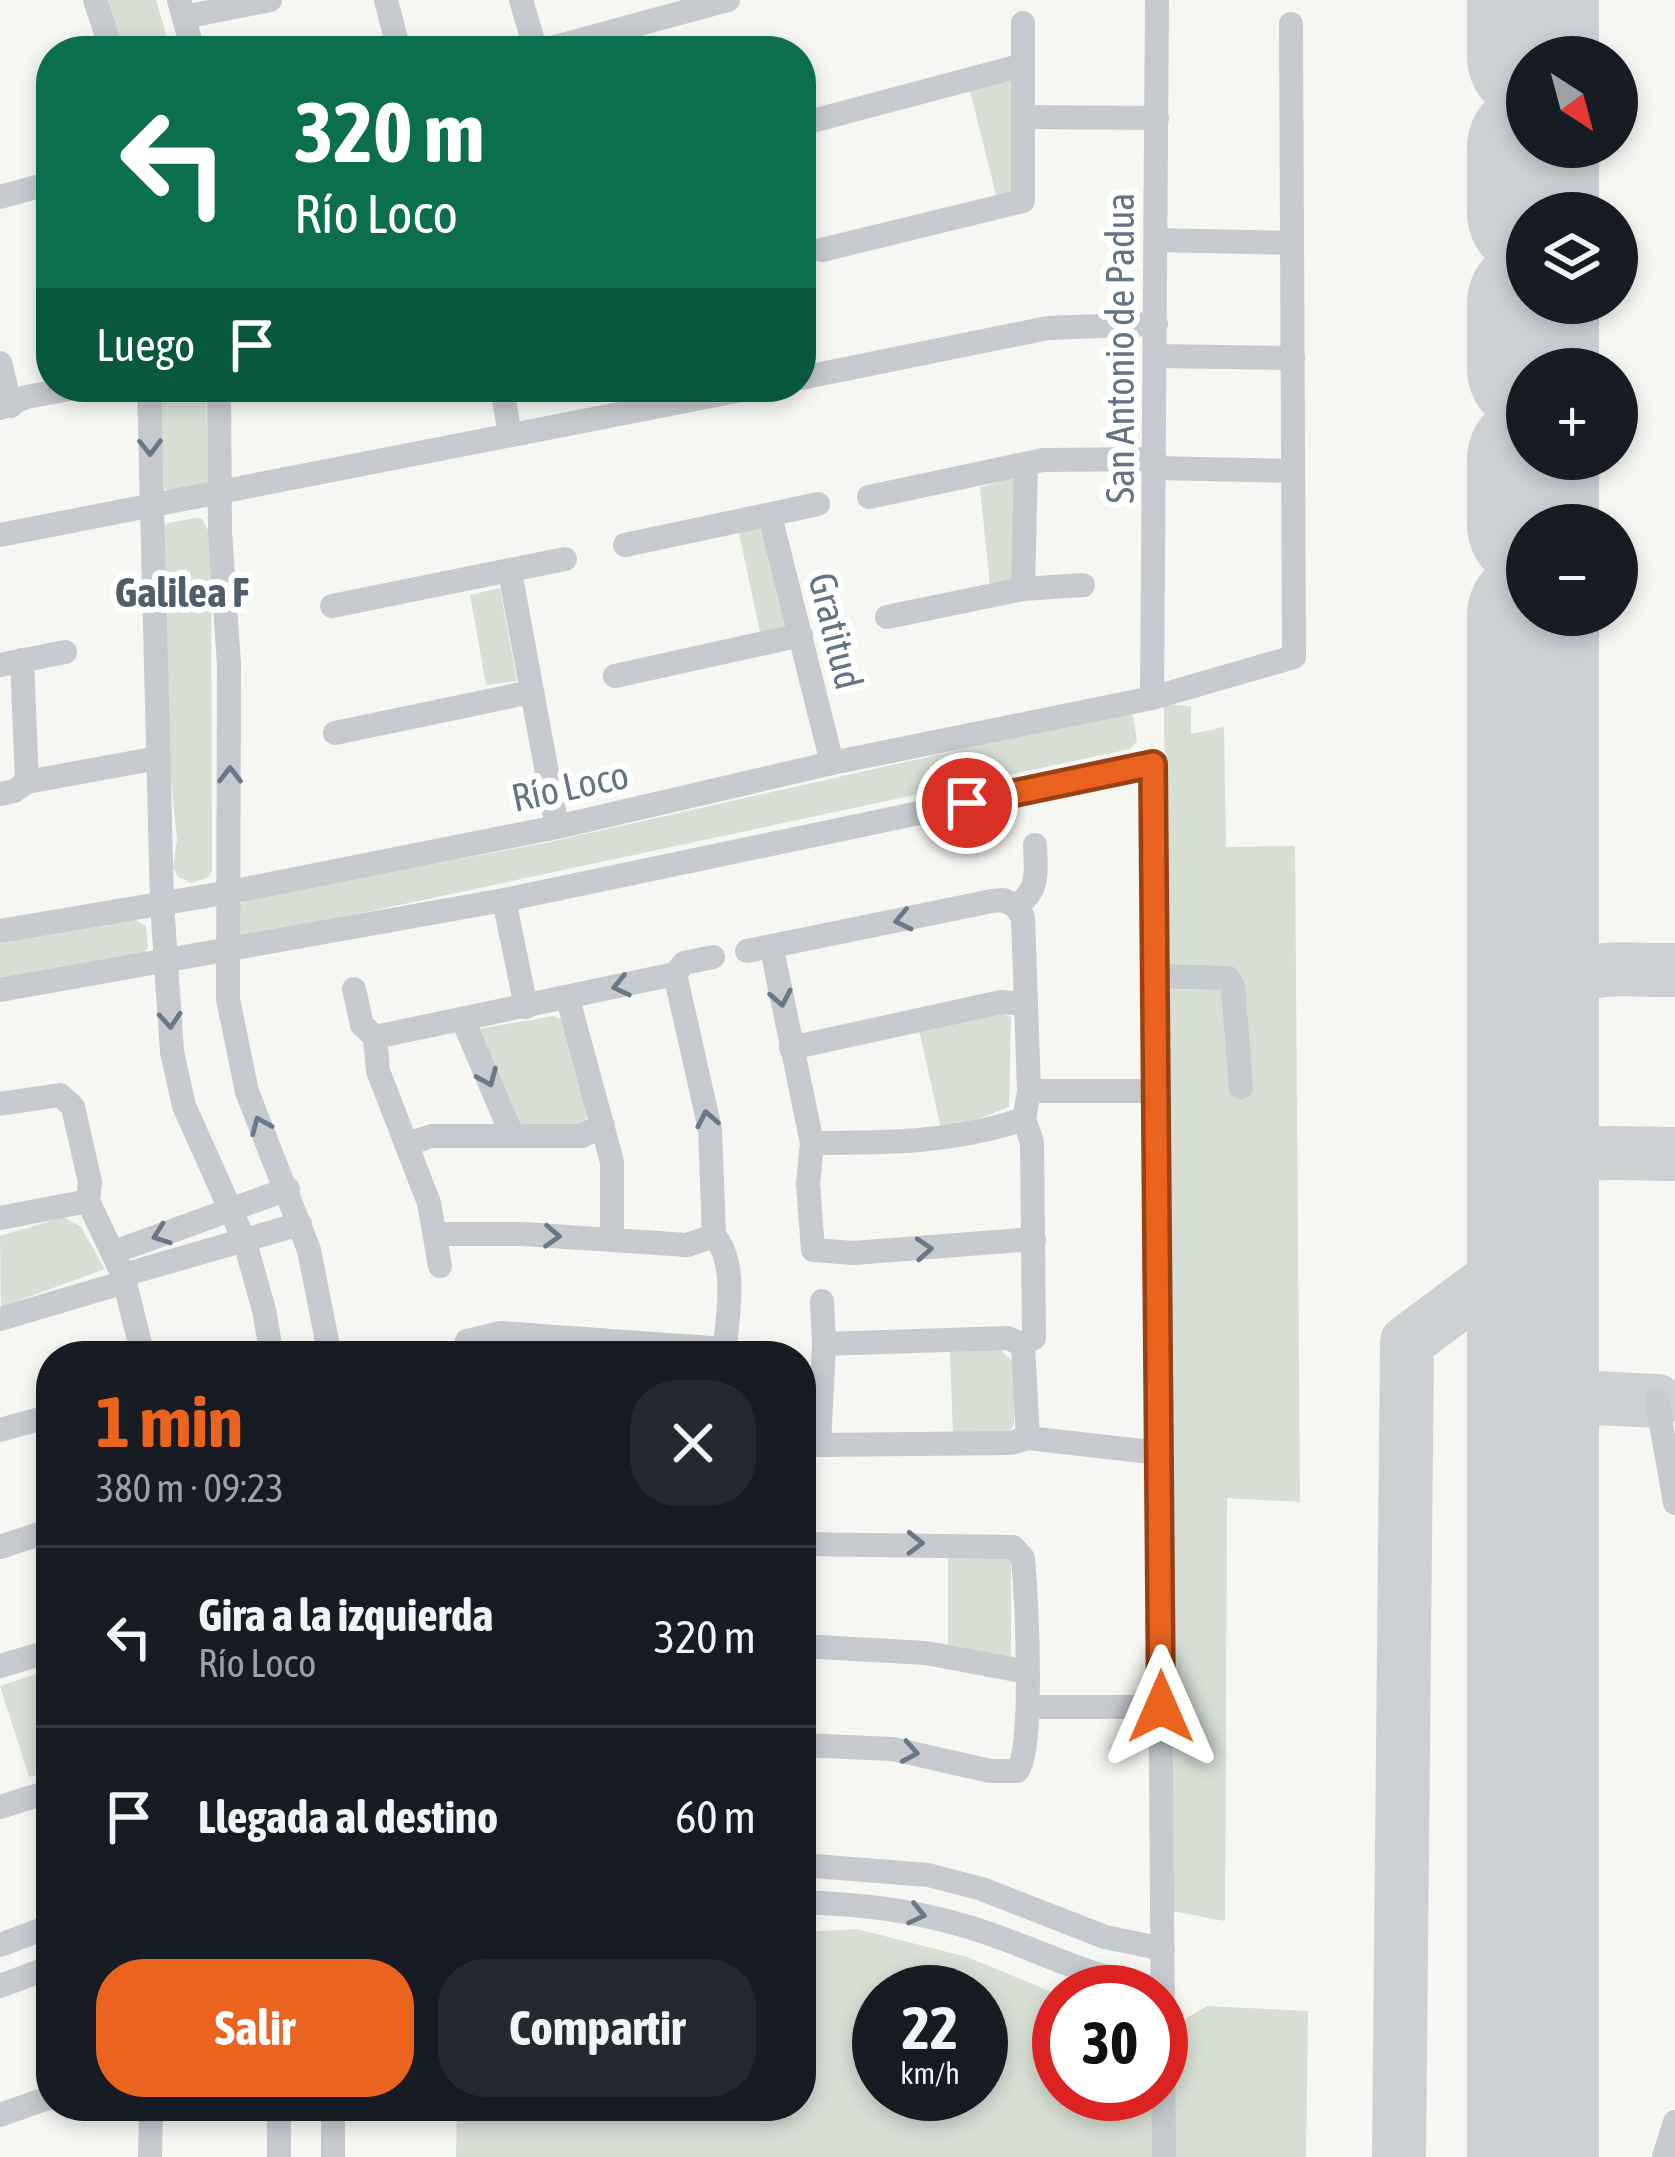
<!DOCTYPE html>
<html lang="es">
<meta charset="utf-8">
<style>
:root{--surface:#171b24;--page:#242831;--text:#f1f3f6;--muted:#9ea1a6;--line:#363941;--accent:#ea6420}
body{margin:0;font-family:"Asap Condensed",sans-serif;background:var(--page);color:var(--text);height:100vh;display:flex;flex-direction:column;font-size:45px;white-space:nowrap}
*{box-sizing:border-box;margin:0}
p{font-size:39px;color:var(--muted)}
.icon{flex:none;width:66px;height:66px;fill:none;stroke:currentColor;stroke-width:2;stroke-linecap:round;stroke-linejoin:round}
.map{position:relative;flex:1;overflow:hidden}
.details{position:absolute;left:36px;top:1341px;width:780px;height:780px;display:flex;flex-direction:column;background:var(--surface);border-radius:48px;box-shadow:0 6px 18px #0003}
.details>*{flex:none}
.guide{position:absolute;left:36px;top:36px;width:780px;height:366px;border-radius:48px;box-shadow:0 6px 18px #0003;background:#0b6e4f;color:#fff;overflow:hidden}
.needle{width:78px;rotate:144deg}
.buttons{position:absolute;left:1506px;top:36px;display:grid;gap:24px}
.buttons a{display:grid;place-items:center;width:132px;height:132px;border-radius:50%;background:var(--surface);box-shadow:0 6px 18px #0003;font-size:60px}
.speed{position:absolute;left:852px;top:1965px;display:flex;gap:24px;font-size:60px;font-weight:700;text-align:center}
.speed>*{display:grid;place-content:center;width:156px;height:156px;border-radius:50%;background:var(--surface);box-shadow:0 6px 18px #0003;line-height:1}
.speed small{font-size:30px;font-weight:400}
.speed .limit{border:18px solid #d22;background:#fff;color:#111}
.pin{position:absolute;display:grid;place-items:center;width:102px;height:102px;color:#fff;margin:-51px;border:6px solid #fff;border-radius:50%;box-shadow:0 3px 12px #0007}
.me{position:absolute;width:132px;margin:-66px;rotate:0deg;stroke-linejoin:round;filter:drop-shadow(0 0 9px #0008)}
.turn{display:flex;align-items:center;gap:42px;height:252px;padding:0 60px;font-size:54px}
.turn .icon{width:156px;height:156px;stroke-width:2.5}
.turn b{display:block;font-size:84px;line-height:102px}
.then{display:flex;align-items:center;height:114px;padding:0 60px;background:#0003;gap:24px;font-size:45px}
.round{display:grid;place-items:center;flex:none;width:126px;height:126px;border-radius:48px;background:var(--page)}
.head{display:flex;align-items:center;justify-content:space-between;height:204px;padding:0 60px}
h1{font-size:72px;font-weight:700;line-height:90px;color:var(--accent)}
.button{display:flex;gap:24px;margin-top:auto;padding:24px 60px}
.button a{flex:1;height:138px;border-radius:48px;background:var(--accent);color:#fff;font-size:48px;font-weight:700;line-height:138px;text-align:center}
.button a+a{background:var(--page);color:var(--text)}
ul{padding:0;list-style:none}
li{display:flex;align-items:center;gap:36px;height:180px;padding:0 60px;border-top:3px solid var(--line)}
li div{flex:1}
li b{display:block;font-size:45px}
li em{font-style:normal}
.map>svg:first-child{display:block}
.green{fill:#d7ded4;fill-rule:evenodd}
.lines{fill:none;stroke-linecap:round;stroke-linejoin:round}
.taxiway{stroke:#cdd0d2;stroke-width:54}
.runway{stroke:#cdd0d2;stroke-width:132}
.minor{stroke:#c6c9cd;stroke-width:24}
.oneway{stroke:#697789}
.route-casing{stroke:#984115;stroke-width:30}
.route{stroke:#ea6420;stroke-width:21}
.labels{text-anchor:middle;stroke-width:12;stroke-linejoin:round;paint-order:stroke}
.street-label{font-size:39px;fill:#647385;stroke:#fff}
.neighbourhood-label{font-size:42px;font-weight:bold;fill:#525d6a;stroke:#fff}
</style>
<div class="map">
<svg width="1675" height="2157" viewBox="0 0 1675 2157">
<rect width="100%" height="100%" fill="#f6f7f3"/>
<g class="green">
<path d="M107,0H156L171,51H125Z"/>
<path d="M1012,80L1011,193L996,195L970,91Z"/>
<path d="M158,387H206L208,485L176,492L164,489Z"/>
<path d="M1016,477L1015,583L990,586L980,487Z"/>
<path d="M196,518L202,519L211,536L212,871L208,877L192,883L178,877L173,868L177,840L165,720L162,528L168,523Z"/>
<path d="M764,524L787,626L760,632L739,533Z"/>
<path d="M500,588L517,681L486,685L470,595Z"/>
<path d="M1164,704L1191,706V734L1224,727L1226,847L1295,846L1300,1502L1227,1498L1225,1921L1172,1911Z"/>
<path d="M1128,712L1133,716L1137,741L1130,749L245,938L240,934V904L252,897L545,843Z"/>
<path d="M133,918L146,926L148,947L141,959L0,981V943Z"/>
<path d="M1000,1013L1011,1017L1009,1107L942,1133L919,1030Z"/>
<path d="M554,1016L562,1020L590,1112L580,1130H518L477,1029Z"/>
<path d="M64,1217L81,1227L105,1269L1,1307L0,1236Z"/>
<path d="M998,1347L1016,1365L1014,1424L1006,1436L953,1435L950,1352Z"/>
<path d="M948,1556L1011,1559V1659L948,1647Z"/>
<path d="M51,1669V1771L29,1777L0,1686Z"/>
<path d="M857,1929L967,1957L1059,1995V2094H1161L1173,2026L1207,2006L1308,2011L1306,2157H456L457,2106H801V1932ZM879,1992H981V2094H879Z"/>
</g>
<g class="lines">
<g class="taxiway">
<path d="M1533,939L1560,965L1575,972"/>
<path d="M1533,1004C1576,959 1618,971 1675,970"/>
<path d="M1533,1125L1562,1150L1579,1155"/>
<path d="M1533,1185C1545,1178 1554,1167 1565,1160C1584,1148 1651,1155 1675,1154"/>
<path d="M1533,1395L1657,1401"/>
<path d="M1399,2157L1407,1342L1533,1248"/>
</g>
<g class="runway">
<path d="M1533,57V0"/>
<path d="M1533,213V147"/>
<path d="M1533,369V303"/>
<path d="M1533,525V459"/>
<path d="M1533,2157V615"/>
</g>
<g class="minor">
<path d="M95,0L112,51"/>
<path d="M179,0L193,51"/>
<path d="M386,0L399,51"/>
<path d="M521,0L536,51"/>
<path d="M184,17L270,0"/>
<path d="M540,51L728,0"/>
<path d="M1023,117L1157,118"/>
<path d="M801,124L1023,65"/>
<path d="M0,197L51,183"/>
<path d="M1157,240L1292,243"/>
<path d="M822,250L1023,201V23"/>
<path d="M1156,356L1293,358"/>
<path d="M0,363L11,406"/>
<path d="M801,378L1048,328L1156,324"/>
<path d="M149,387L162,903L172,1052L184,1106L245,1242L264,1310L272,1356"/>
<path d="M219,387L220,532L229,664L228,999L247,1092L309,1250L330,1356"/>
<path d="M502,387L510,435"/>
<path d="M0,408L26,397L81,387"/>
<path d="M1155,468L1293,471"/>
<path d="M869,497L1043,460L1155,459"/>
<path d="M770,516L832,763"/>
<path d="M0,535L757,387"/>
<path d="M625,545L818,504"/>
<path d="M510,572L557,827"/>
<path d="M1023,589L1026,464"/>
<path d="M332,606L565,559"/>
<path d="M887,617L1023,589L1083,585"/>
<path d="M22,660L27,782"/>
<path d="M0,665L65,652"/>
<path d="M615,676L801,635"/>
<path d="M1152,698L1157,0"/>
<path d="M335,733L531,692"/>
<path d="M0,794L14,791L27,782L158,758"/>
<path d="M504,900L526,1007"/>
<path d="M1016,907L1023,917L1029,1091L1024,1119L1032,1142L1034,1338L1023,1345L1028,1438"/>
<path d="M1016,907C1040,889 1036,873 1035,845"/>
<path d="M0,931L230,892L557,827L832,763L1152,698L1294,657L1291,24"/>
<path d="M772,949L812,1143L808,1184L813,1250L854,1253L1034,1239"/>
<path d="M747,951L992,901L1004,900L1016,907"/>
<path d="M675,974L710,1129L714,1236"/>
<path d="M1155,976L1228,978L1233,986L1241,1087"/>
<path d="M354,989L362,1025L375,1037L378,1071L429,1203L440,1266"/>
<path d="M0,990L504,900L1153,764L1164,2157"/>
<path d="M568,999L612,1162V1239"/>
<path d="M463,1020L512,1135"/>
<path d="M375,1037L675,974L684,963L713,957"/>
<path d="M791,1048L1001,1002L1026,1004"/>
<path d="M1029,1091H1156"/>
<path d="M0,1104L60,1095L73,1107L90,1182L88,1201L123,1275L143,1356"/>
<path d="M812,1143C885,1143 954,1143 1024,1119"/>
<path d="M408,1144L431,1136H582L603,1125"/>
<path d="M0,1218L88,1201"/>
<path d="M435,1234H522L687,1245L714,1236"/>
<path d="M714,1236C739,1263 727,1321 724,1356"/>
<path d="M114,1252L288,1189"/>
<path d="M123,1275L300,1224"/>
<path d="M822,1301L824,1344L819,1445L1011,1443L1028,1438L1159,1453"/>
<path d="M0,1319L125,1282"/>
<path d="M824,1344L1008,1338L1023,1345"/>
<path d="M462,1356L467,1341L501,1333L724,1349"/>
<path d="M1657,1401L1675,1503"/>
<path d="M0,1430L51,1416"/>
<path d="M801,1544L1013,1547L1023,1558C1026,1592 1035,1753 1017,1771H990L893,1749L801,1745"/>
<path d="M0,1547L51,1530"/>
<path d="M801,1646L926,1653L1027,1672"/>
<path d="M0,1666L51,1651"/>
<path d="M1028,1707H1161"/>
<path d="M0,1807L51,1791"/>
<path d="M801,1865L928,1875L982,1889L1105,1937L1163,1949"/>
<path d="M801,1902C855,1904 906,1909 958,1924C1032,1944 1083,1979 1163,1989"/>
<path d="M0,1945L51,1926"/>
<path d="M0,1986L51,1967"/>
<path d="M0,2115L51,2097"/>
<path d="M150,2157L151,2106"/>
<path d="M279,2157V2106"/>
<path d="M333,2157V2106"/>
<path d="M1664,2157L1675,2122"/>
</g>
</g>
<defs><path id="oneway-chevron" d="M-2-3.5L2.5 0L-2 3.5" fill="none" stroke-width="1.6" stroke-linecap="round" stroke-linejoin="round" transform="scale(3)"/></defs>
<g class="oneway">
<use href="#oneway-chevron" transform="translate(150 447) rotate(89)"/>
<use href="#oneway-chevron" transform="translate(230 775) rotate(-90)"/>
<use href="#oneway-chevron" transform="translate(903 920) rotate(168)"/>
<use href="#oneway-chevron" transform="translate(621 986) rotate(167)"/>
<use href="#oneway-chevron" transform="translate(781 998) rotate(79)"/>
<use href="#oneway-chevron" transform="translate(170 1020) rotate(86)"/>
<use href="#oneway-chevron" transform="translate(488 1078) rotate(67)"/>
<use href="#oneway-chevron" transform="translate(707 1119) rotate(-101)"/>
<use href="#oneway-chevron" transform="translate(260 1125) rotate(-113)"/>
<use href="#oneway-chevron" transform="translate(161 1235) rotate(160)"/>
<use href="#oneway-chevron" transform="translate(552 1236) rotate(3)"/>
<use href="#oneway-chevron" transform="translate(924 1249) rotate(-4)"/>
<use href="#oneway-chevron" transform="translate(915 1543) rotate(1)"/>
<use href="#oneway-chevron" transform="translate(910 1752) rotate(10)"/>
<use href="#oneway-chevron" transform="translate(917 1914) rotate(13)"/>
</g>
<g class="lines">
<defs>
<path id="route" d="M967,803L1153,764L1161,1707"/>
</defs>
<use href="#route" class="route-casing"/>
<use href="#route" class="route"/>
</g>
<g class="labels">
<g class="street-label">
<text transform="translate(1120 348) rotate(-90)" y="14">San Antonio de Padua</text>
<text transform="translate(836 631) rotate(76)" y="14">Gratitud</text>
<text transform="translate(570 786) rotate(-12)" y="14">Río Loco</text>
</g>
<g class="neighbourhood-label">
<text x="182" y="607">Galilea F</text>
</g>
</g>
</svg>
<div class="buttons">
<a><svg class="needle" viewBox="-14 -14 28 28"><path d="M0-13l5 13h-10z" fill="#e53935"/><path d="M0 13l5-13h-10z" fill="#9ea1a6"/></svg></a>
<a><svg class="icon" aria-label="layers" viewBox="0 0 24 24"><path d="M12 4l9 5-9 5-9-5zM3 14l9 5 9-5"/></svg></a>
<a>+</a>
<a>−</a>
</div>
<div class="speed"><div>22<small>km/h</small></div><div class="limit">30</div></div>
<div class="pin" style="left:967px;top:803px;background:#d93025"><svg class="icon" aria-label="arrive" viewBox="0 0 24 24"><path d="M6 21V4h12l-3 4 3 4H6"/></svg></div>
<svg class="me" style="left:1161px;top:1707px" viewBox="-20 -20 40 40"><path d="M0-17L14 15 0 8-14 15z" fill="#ea6420" stroke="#fff" stroke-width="4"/></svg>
<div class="guide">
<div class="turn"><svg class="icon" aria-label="left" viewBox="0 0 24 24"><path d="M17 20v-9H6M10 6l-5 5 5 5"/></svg><div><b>320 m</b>Río Loco</div></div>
<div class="then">Luego<svg class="icon" aria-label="arrive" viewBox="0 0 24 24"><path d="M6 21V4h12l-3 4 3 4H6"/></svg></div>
</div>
<section class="details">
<div class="head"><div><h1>1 min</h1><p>380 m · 09:23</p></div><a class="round"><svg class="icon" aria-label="close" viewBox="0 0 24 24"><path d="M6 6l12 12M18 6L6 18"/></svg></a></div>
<ul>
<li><svg class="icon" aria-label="left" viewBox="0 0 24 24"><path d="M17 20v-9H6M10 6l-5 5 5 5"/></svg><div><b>Gira a la izquierda</b><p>Río Loco</p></div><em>320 m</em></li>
<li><svg class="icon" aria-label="arrive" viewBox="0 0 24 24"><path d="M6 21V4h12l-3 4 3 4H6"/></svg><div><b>Llegada al destino</b></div><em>60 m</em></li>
</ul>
<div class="button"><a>Salir</a><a>Compartir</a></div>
</section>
</div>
